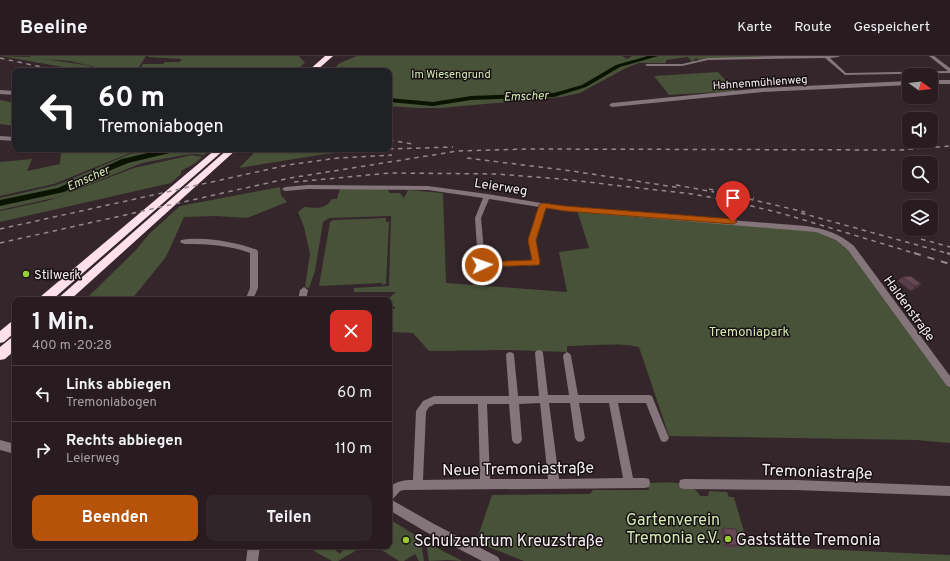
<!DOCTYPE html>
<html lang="de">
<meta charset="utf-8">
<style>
:root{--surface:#281c20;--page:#302529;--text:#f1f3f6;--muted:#a5a1a5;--line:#443a3e;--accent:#b45309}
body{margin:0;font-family:Overpass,sans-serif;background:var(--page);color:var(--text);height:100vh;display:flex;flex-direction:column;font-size:15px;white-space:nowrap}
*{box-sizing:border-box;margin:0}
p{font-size:13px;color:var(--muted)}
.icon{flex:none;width:22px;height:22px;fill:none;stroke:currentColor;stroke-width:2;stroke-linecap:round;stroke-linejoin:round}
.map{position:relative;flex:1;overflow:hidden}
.side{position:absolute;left:12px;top:241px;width:380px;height:252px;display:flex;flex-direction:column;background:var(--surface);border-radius:8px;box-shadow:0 1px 3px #0004,0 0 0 1px var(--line)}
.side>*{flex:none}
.guide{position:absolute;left:12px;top:12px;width:380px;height:84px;border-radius:8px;box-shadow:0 1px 3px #0004,0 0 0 1px var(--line);background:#202124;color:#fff;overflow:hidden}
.needle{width:26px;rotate:105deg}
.buttons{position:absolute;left:902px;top:12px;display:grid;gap:8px}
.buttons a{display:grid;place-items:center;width:36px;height:36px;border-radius:8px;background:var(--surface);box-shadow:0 1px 3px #0004,0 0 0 1px var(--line);font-size:20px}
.pin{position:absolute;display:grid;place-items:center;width:34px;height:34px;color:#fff;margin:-41px -17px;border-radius:50% 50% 50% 0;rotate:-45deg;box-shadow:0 0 4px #0007}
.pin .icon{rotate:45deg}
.me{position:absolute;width:44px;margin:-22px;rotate:87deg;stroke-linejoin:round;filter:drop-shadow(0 0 3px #0008)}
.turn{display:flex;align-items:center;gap:14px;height:84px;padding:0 20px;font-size:18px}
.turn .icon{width:52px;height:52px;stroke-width:2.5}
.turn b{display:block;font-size:28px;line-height:34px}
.round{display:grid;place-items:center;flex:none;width:42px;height:42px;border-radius:8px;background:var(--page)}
.head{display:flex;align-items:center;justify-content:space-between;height:68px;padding:0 20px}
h1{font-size:24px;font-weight:700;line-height:30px}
.action{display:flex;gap:8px;margin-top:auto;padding:8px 20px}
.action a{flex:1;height:46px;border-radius:8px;background:var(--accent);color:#fff;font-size:16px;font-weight:700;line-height:46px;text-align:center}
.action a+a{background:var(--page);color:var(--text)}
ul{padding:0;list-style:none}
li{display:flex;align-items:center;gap:12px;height:56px;padding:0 20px;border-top:1px solid var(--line)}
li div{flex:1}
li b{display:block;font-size:15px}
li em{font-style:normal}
header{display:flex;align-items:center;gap:24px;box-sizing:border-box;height:56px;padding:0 20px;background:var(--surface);border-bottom:1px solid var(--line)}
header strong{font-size:19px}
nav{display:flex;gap:22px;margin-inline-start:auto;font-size:14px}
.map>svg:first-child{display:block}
.green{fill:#475238}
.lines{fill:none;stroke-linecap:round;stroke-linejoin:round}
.river{fill:#0a1200;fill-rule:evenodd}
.street{fill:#84757b;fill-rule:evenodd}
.highway{fill:#ffe0eb;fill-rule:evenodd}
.rail-far1{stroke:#95888c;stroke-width:1.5;stroke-dasharray:4.5 4.5;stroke-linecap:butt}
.rail{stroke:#95888c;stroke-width:2;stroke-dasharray:7 7;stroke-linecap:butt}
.wall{fill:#583e48}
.shaded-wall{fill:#47323b}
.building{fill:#664854;stroke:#47323b}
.route{fill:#b45309;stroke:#753606}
.poi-dot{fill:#9acb34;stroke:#181113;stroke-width:1.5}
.labels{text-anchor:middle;stroke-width:3;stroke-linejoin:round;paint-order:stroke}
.far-park-label{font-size:11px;fill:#d5ebb5;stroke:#181113}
.far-street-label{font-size:11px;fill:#f7edf0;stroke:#181113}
.far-water-label{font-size:12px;font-style:italic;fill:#d4eab4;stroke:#181113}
.street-label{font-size:13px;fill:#f7edf0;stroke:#181113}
.poi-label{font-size:13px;fill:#f7edf0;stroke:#181113;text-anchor:start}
.park-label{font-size:13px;fill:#d5ebb5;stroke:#181113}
.near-street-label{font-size:16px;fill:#f7edf0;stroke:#181113}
.near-park-label{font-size:16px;fill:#d5ebb5;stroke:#181113}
.near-poi-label{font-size:16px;fill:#f7edf0;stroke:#181113;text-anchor:start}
</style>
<header>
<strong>Beeline</strong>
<nav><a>Karte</a><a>Route</a><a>Gespeichert</a></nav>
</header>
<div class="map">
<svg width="950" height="505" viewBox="0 0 950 505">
<rect width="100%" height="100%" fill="#35262b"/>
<g class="green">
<path d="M0,0L31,1L29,0H146L139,11H134H139L134,15H113L70,5L44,3L85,9L109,15H86Z"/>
<path d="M148,0H299L305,7L295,15H138L143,8H163L165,6H179L182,3L148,1Z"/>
<path d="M357,0H622L627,3L632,0H808L699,4L696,2L692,6L688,1L666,4V7H639L626,12L580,37L561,41L440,52H417L389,50V15H331L340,7Z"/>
<path d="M718,16L735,35L669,39L654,20Z"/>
<path d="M0,44L15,47V70L0,68Z"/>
<path d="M68,93H140L54,128L0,140V106L32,103L27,115L60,108L61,95Z"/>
<path d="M149,93H211L204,99L194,98L184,99L142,107L58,141L0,154V142L57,129L130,98Z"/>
<path d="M258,93H368L319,99L239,112Z"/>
<path d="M192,99L202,101L194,108L181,115V118L171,127L0,166V155L47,145L134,112Z"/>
<path d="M280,131L281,139L287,146L247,162L216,160L184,161L166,201L131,244H102L89,240L136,194L149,178L180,150Z"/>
<path d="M340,132L387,133L390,137H400L404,142L408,134L443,137L446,227L567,236L559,196L589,192L577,154L818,175L847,188L950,329V387L916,384L669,380L639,291C615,286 591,290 567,290V296L509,294L429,295L413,277L392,276L391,295H389V251L394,253L395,251L389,249V244H387L396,236H354V232L389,230L391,160L329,162L323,166L315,215L309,232L305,231L310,198L304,171L298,156L304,151C316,152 325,154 332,143H337Z"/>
<path d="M386,162V166H389L386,228L382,229V227L319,230L330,166L333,164Z"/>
<path d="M648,427C664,427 692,423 700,440H708L709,435L727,436L729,441H734L748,490L950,499V505H524L476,486L492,439L590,438L593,434H649Z"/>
<path d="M389,463L420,482L424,505H419L415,498L404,505H399L375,490H389Z"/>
<path d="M426,486L462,505H463L448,504L429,505Z"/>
<path d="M314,490H330L340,498L346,490H364L338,505H332L314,495Z"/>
</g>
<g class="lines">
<g class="river">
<path d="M648,0H658L620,11L586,31L554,41L471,44L433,50L389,46V42L433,46L471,40L554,37L582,29L616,9Z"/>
<path d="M165,93H179L178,95L128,107L92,122L64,136L0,150V144L58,132L122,103Z"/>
</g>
<g class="street">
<path d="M777,0H840L838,1L830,2L846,17L948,15L929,0H934L950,12V17L845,19L825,2L708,4L682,10H647L645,9L647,8H682L708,2Z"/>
<rect x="931" y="24" width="19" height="4"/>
<path d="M909,25V29L763,36L612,51L609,49L612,47L763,32Z"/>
<path d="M0,34L15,35V39L0,38Z"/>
<path d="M0,80L15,81V85L0,84Z"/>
<path d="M308,129L428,130L487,138L565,151L806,170C826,173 838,177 854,190L950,320V331L947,330L848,194L836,184L816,176L565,155L545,152L536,184L540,207L539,209L486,211L487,221L483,224L479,221L475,162L483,142L428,134L308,133L285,135L282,133L285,131ZM489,143L539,151L528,184L532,205L485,206L481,162Z"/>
<path d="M181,184C202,180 237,186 257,194L258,196V232L254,241L256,244H247L246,242L250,232V197C229,189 207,188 184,188L180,186Z"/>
<path d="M304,231L308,234L306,244H298L300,234Z"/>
<path d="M539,294L542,295L543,297L548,339H569L563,300L564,298L567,296L570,298L571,300L578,339H649L652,340L669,382L667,385L664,386L661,385L646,347H618L633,422H645L649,423L650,427L649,431L645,432L404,434L400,435L392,444L434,468L498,501L500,505H482L426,476L389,454V432C396,425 403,424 413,424L416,355L423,345L434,340H509L506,299L507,297L510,296L513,297L514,299L518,340H539L535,297L536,295ZM540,347L548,423H490L487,348H509L512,384L514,387L517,388L520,387L522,384L519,348ZM549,347H570L575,382L577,385L580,386L583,385L585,382L579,347H609L623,422L559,423ZM435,348H478L480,423L423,424L426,356L429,351Z"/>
<path d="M0,384L15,388V398L0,394Z"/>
<path d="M684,423L796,424L950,430V440L796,434L684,433L680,432L679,428L680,424Z"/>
<path d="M248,490H260L258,505H246Z"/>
</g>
<g class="highway">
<path d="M325,0H333L316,15H308Z"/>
<path d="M216,93H225L52,244H38L40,241Z"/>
<path d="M228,93H237L70,244H56Z"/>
<path d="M15,264V276L4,286L0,287V275L11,266Z"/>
<path d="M15,281V294L5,303L0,304V291L11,282Z"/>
</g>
<g class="rail-far1">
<path d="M0,2L60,15"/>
<path d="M389,84L413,88"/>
<path d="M389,93L453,91"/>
<path d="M467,102L572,115L681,132"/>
<path d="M294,126L390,117L497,118L561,123L692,138L731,145L784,158L917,198"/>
<path d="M676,129L714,136"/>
<path d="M709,133L754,142"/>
<path d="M749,143L805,156"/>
<path d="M801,157L950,198"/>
<path d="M0,173L288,109L338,102L392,99"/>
<path d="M921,183L950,191"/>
<path d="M0,187L290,122L458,95L528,93L900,94L950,90"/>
</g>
<g class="rail">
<path d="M914,197L950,208"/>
<path d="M947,197L950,198"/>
</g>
</g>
<g class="wall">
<path d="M902,221L921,228L917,232L911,235L898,225Z"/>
<path d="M723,472L740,489L737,492L724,491L720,475Z"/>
</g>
<path class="shaded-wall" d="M921,228L917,232L911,235L915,230Z"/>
<g class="building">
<path d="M911,220L921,228L915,230L902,221Z"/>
<path d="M723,472L736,473L740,489H727Z"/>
</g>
<path class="route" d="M543,147L565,150L733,163L737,166L733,168L565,155L546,152L536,184L540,206L539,209L479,211L478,209L482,206L532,204L528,184L539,149Z"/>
<g class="poi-dot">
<circle cx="26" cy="218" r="4"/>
<circle cx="728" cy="483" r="4"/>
<circle cx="406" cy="484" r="4"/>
</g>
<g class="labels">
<g class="far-park-label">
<text x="451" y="22">Im Wiesengrund</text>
</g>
<g class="far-street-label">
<text transform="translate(760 26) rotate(-4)" y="4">Hahnenmühlenweg</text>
</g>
<g class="far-water-label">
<text transform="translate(526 40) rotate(-2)" y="4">Emscher</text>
<text transform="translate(88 122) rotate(-24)" y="4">Emscher</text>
</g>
<g class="street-label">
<text transform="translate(501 130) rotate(9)" y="5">Leierweg</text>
<text transform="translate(910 252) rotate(54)" y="5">Haldenstraße</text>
</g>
<g class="poi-label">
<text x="34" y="223">Stilwerk</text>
</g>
<g class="park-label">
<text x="749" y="280">Tremoniapark</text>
</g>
<g class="near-street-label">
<text transform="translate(518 412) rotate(-1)" y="6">Neue Tremoniastraße</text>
<text transform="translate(817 415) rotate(2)" y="6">Tremoniastraße</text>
</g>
<g class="near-park-label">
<text x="673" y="469">Gartenverein<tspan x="673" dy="18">Tremonia e.V.</tspan></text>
</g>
<g class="near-poi-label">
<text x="736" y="489">Gaststätte Tremonia</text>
<text x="414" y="490">Schulzentrum Kreuzstraße</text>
</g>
</g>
</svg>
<div class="buttons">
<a><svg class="needle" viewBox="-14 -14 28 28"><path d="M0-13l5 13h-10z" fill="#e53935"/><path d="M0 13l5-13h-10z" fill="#a5a1a5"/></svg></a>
<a><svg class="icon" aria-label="sound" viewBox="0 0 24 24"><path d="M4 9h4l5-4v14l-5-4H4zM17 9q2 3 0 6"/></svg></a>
<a><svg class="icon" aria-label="search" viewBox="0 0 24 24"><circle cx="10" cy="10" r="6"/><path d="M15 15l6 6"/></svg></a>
<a><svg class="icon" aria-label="layers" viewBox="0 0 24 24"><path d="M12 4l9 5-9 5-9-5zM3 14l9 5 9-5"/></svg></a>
</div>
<div class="pin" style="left:733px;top:166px;background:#d93025"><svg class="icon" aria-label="arrive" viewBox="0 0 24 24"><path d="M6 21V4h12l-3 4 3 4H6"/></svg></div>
<svg class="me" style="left:482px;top:209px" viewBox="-20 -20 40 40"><circle r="17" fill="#b45309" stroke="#fff" stroke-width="3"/><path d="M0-11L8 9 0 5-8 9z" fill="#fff"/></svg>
<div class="guide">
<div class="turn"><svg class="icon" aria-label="left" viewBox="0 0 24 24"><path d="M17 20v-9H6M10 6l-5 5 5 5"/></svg><div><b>60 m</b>Tremoniabogen</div></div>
</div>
<section class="side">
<div class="head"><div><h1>1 Min.</h1><p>400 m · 20:28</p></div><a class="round" style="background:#d93025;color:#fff"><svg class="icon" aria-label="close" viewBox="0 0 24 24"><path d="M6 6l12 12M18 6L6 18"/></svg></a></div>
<ul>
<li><svg class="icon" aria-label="left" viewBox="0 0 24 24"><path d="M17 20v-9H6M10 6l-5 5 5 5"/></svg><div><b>Links abbiegen</b><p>Tremoniabogen</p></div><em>60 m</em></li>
<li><svg class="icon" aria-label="right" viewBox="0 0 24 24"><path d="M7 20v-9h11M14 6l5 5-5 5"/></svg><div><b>Rechts abbiegen</b><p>Leierweg</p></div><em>110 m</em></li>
</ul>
<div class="action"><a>Beenden</a><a>Teilen</a></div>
</section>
</div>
